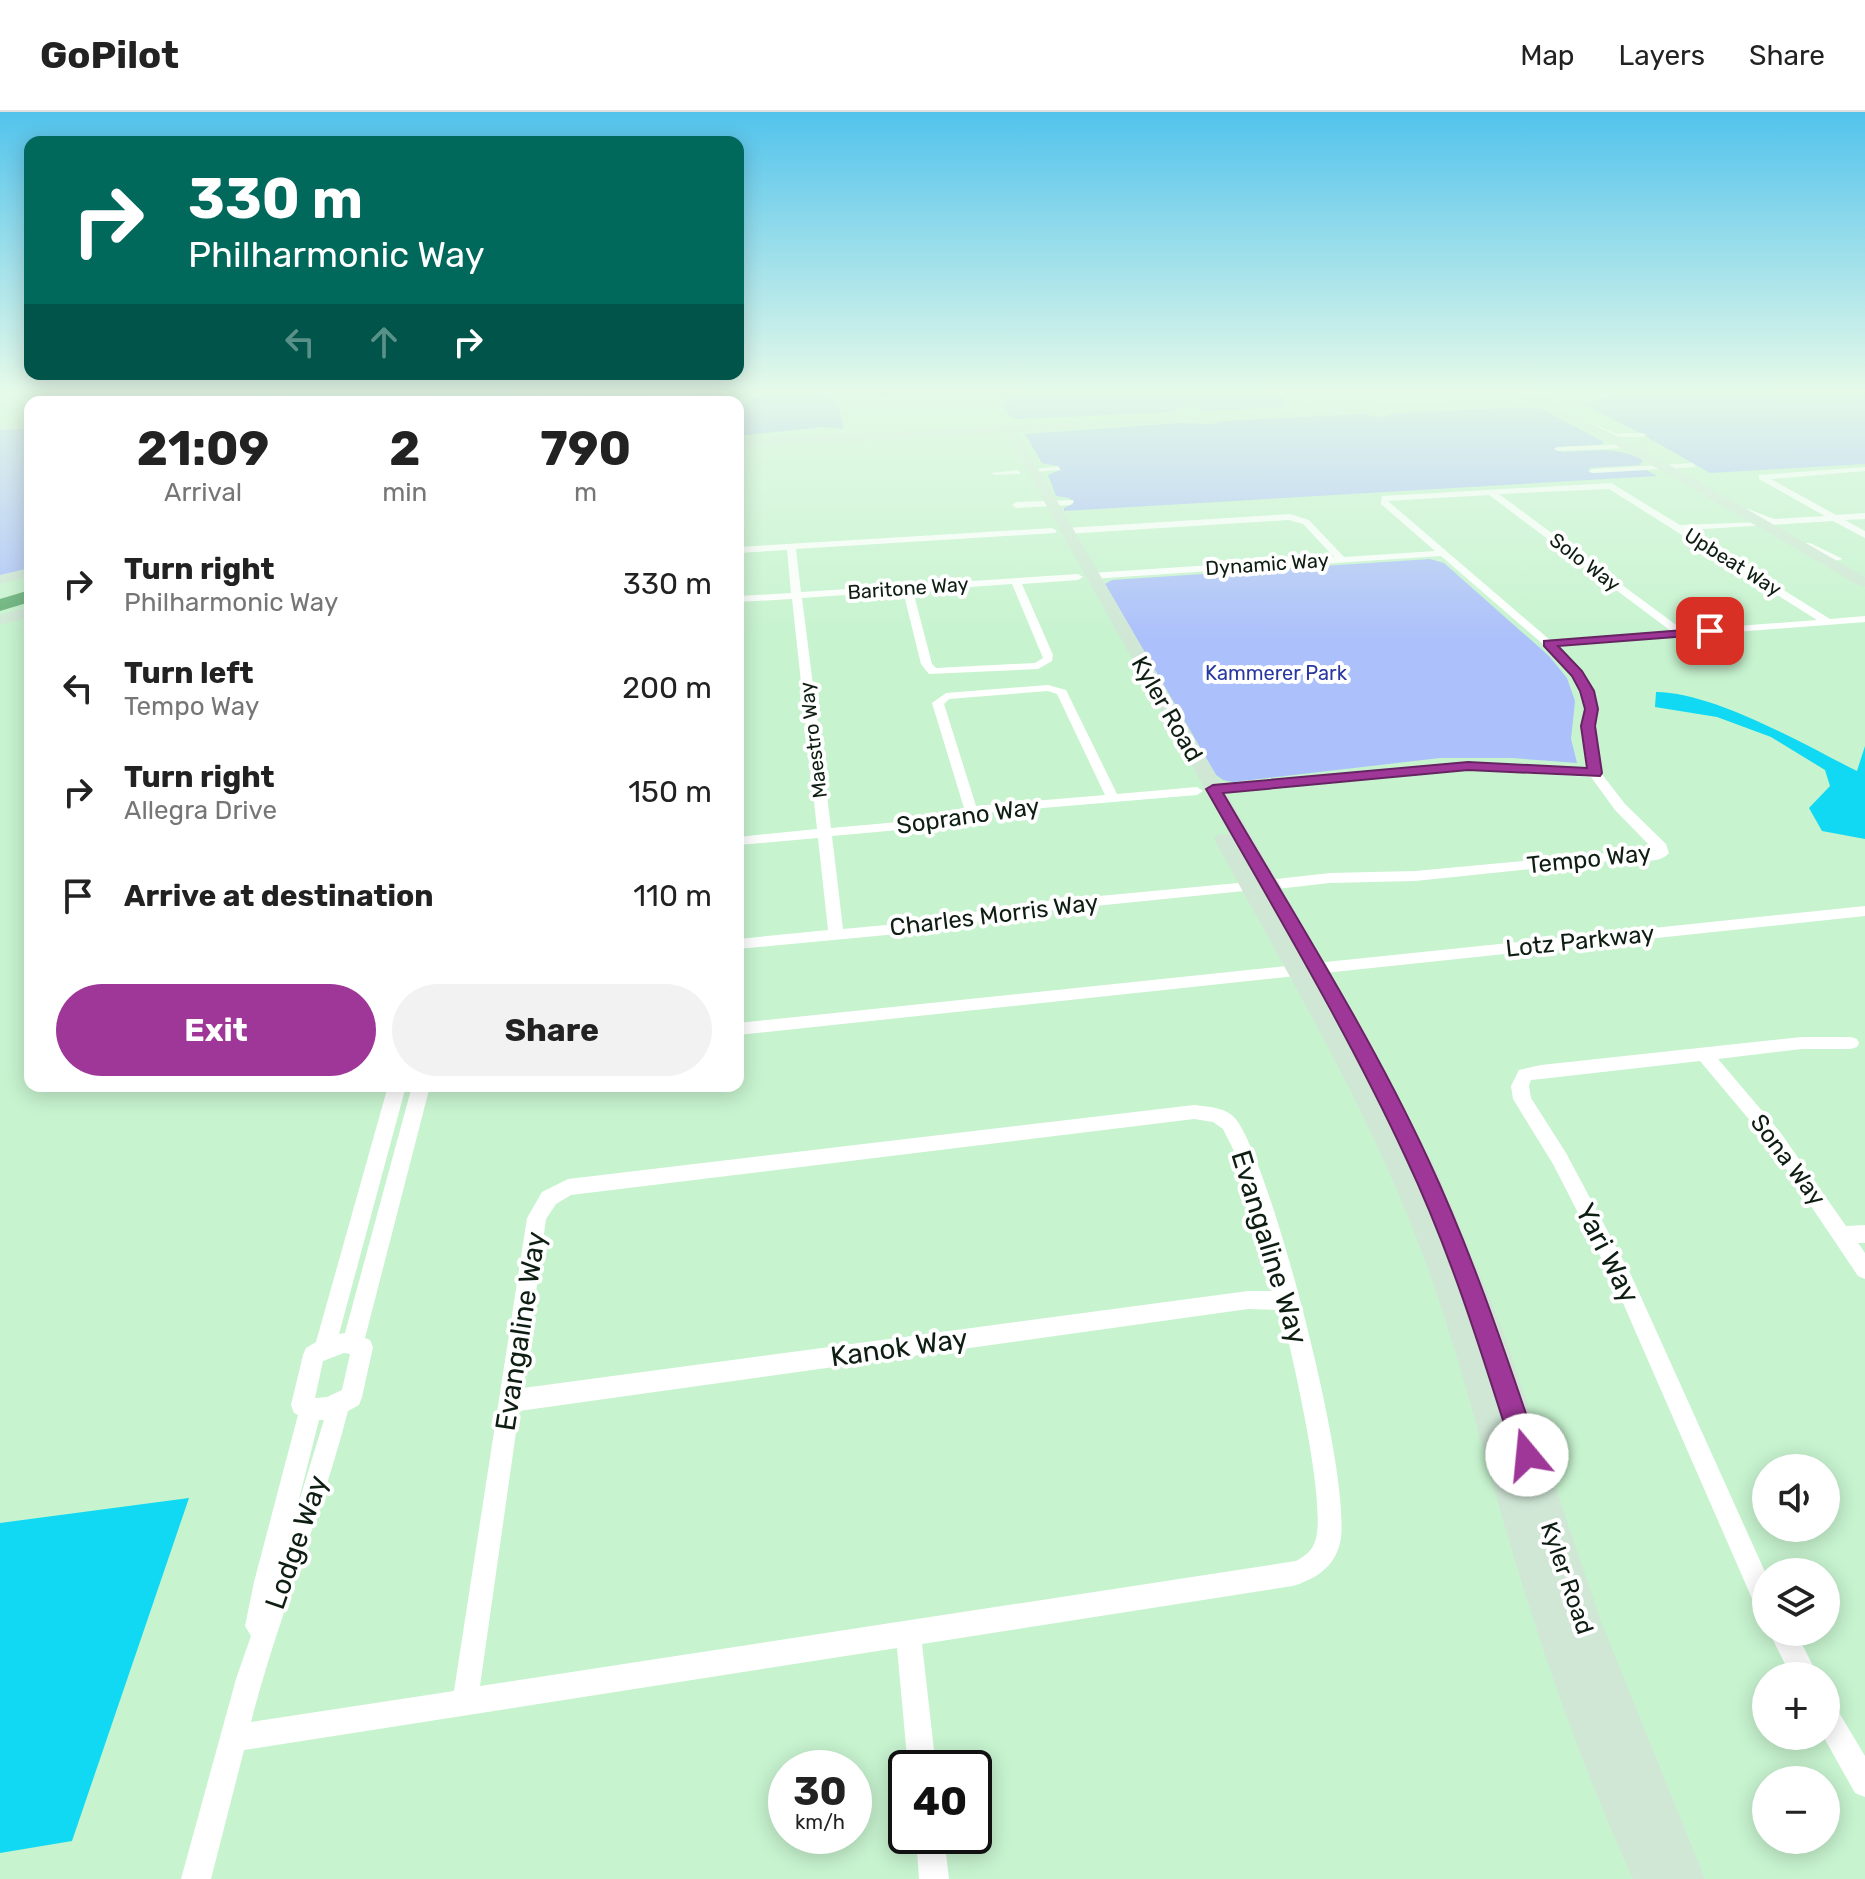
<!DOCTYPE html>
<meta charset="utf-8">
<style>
:root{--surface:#fff;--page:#f2f2f2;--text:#222;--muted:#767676;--line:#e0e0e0;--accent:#9f3799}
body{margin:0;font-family:Rubik,sans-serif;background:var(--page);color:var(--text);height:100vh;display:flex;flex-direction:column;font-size:30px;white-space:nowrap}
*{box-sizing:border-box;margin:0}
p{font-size:26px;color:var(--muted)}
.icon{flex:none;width:44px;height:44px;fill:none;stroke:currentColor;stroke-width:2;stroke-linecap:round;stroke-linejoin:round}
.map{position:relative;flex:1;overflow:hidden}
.side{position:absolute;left:24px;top:284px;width:720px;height:696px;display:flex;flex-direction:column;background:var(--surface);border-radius:16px;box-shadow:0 4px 20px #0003}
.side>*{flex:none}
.hud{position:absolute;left:24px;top:24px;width:720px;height:244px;border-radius:16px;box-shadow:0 4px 20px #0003;background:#00695c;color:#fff;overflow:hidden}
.buttons{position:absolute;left:1752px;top:1342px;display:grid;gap:16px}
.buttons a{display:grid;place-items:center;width:88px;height:88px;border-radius:50%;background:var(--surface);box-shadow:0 4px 20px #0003;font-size:40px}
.speed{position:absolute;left:768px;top:1638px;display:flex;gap:16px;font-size:40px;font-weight:700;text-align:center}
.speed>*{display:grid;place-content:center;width:104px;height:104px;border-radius:50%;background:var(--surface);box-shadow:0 4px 20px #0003;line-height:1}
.speed small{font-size:20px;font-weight:400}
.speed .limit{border:4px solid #111;border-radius:12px;background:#fff;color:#111}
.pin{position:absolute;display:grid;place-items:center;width:68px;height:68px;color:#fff;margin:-34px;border-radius:16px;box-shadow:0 4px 12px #0006}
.me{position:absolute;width:88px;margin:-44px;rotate:343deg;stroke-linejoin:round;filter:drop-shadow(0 0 6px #0008)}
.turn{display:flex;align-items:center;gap:28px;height:168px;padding:0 32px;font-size:36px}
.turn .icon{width:104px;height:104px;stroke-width:2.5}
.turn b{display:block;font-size:56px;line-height:68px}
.lanes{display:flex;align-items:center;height:76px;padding:0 32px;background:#0003;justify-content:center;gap:40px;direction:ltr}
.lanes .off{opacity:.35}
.eta{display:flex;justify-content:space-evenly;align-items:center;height:136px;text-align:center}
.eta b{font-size:48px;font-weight:700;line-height:56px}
.action{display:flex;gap:16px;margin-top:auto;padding:16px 32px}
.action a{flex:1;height:92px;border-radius:48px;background:var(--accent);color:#fff;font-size:32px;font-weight:700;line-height:92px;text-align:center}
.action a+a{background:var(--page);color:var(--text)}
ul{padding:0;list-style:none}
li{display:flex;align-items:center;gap:24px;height:104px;padding:0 32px}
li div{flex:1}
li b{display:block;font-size:30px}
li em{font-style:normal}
header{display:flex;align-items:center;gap:48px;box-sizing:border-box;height:112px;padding:0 40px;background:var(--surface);border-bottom:2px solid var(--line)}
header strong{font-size:38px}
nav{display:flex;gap:44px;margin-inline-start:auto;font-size:28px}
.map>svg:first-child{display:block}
.built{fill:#b8eac1}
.green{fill:#acc0fb}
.water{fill:#11d9f3}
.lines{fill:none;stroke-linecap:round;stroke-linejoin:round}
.street{fill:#fff;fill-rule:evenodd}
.secondary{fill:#d0e7d6;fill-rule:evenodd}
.highway{fill:#63ae75;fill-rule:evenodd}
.wall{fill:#65b879}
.shaded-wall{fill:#529663}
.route{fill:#9f3799;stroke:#672463;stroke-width:2}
.labels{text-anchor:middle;stroke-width:8;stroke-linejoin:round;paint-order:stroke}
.far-street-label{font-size:20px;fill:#0e1e12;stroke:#fff}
.far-park-label{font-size:20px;fill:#2938a1;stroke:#fff}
.street-label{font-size:24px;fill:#0e1e12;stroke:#fff}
.near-street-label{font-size:28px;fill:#0e1e12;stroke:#fff}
</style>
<header>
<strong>GoPilot</strong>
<nav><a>Map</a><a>Layers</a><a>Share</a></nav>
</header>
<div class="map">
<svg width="1865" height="1767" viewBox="0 0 1865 1767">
<rect width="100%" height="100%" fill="#c7f3cf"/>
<path class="built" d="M583,279H672L635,288L585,287L581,286Z"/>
<g class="green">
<path d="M780,279H805L838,291L844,317L823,315L738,324V291Z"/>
<path d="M994,279H1277L1287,291L1278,296L1205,299L1194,295L1180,296L1172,300L1017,307L1009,304L1002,291L1011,289L1009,285L997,284Z"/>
<path d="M1646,279H1865V352L1710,361L1640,321L1580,291Z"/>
<path d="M1526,295L1542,297L1604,330L1600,333L1556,335L1562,340C1590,339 1618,334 1643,348L1640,353L1588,356L1594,361L1646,358L1657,364L1064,399V396L1073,392L1070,386L1056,384L1048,363L1060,358L1057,354L1042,351L1025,322L1181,311L1212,312L1221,309L1363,302L1380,305L1400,301Z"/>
<path d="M30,316V456L0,464V317Z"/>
<path d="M1430,447L1444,451L1549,544L1567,566L1575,589L1571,627L1577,651L1512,646H1440L1233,670L1223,668L1216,663L1105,472L1112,468Z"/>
</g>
<g class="water">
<path d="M1656,580C1716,581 1803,632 1857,659L1865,634V727L1822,719L1809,696L1830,674L1825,658L1771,625L1717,605L1655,595Z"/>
<path d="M189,1386L72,1729L0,1741V1411Z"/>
</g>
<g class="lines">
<g class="street">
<path d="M197,279H204L193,290H185Z"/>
<path d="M281,279H288L283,290H275Z"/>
<path d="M373,279H423L420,281Z"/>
<path d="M538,279H545L542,290H534Z"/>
<path d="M1295,279L1357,284L1447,279L1357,288Z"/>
<path d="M1516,279H1525L1533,284L1526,286Z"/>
<path d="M1594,312L1615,321H1643L1647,323L1643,325H1614L1591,316Z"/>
<path d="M1626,332L1629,336L1558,339L1554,337L1558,335Z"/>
<path d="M1693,351L1696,355L1592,361L1588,359L1592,357Z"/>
<path d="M1058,354L1061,358L1033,360L1029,358Z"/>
<path d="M1865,355V359L1771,367L1836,403L1865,401V407L1845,408L1865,419V426L1833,409L1688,418L1830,507L1865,504V510L1557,534L1584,562L1598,597L1594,614L1601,661L1625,692L1666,732L1669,741C1659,752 1643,748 1629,747L1415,769L1330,771L1268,778L1261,773L1268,768L1330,761L1415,759L1629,739H1655L1615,698L1591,665L1468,658L1213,681L1207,677L1213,673L1468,650L1588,657L1582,614L1586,597L1573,563L1544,533L1441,444L1091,467L1086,464L1091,461L1334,445L1303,412L1289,408L1066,422L1061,419L1066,416L1290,402L1309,408L1344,445L1435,439L1381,392L1382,384L1611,371L1680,413L1764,410L1744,400L1748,397L1774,407L1825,404L1759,367V363ZM1609,377L1817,508L1683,518L1499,382ZM1489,383L1671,519L1550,528L1388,389Z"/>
<path d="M1018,358L1021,362L995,363L991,361Z"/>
<path d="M1073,388L1074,390L1070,393L1016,396L1012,393L1016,390Z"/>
<path d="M1052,416L1057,419L1055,421L796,437L801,480L1078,462L1083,465L1078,468L1022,472L1053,543L1052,549L1038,557L929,562L921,552L903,479L802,486L831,716L899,710L964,696L932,591L946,581L1048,573L1066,578L1117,682L1197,675L1203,679L1197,683L971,702L899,718L832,724L843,817L908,811L1035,790L1249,770L1254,772L1256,775L1254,778L1035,800L908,821L738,837V827L828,818L818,726L738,733V725L817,717L792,487L738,490V484L791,481L787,438L738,441V435ZM1012,472L1043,546L1035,551L936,556L932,552L913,479ZM1048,579L1057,582L1105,683L976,694L944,592L949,587Z"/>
<path d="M1804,431H1810L1843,447L1835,449L1804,435Z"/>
<path d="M1865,794V804L738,923V911Z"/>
<path d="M1802,925H1851L1857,927L1859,931L1857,935L1851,937H1802L1718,947L1780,1020L1846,1114L1865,1113V1131H1858L1865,1141V1167L1858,1164L1768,1030L1700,949L1541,967L1531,968L1529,974L1531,986L1566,1041L1631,1163L1766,1462V1501L1757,1498L1616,1175L1553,1052L1513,987L1511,974L1519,958L1541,953Z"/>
<path d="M388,974H406L339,1222L345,1221L412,974H430L365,1226L370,1228L373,1235L362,1285L359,1293L348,1299C321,1404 278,1505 251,1610L454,1579L527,1106L542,1080L568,1067L1194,993C1210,995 1228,995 1238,1010C1274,1064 1354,1370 1340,1431C1334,1456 1315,1467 1293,1474L922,1532L936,1656H908L897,1536L244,1638L211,1767H181L236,1567L251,1524L245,1514L254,1470L298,1303L294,1301L291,1293L303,1243L306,1236L316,1230ZM1194,1007L1213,1010L1223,1017L1235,1041L1276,1179H1248L523,1276L546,1107L556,1092L571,1083ZM1248,1197L1281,1198C1291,1238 1330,1402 1314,1432C1311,1440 1303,1445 1296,1449L480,1574L519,1299ZM344,1241L350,1242L342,1278L327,1285L315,1286L323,1249ZM319,1308H324L296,1399Z"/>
<path d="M1769,1520H1796L1818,1564H1791Z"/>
<path d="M1826,1590L1835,1594L1865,1644V1685L1855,1681L1823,1624H1826Z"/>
<path d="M916,1724H944L949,1767H919Z"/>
</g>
<g class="secondary">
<path d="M673,279H691L658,290H641Z"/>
<path d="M1290,279H1303L1297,284L1308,296L1305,299L1615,279L1548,290L1642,337L1865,465V475L1860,474L1634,343L1534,291L1017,320L1368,925L1439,1064L1502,1216L1600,1507L1705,1767H1633C1581,1653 1540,1535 1505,1415C1480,1328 1458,1240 1427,1154C1373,1004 1290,867 1214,727L1217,723L1230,722L1006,321L738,335V327L1301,299L1285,284Z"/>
<path d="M599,285L626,290H546L551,287Z"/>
<path d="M30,311V317L0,318V312Z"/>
<path d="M30,456V464L0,472V463Z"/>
<path d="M30,495V505L0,513V503Z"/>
</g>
<g class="highway">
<path d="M704,279H725L696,290H674Z"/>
<path d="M735,279H756L727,290H706Z"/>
<path d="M30,478V490L0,499V487Z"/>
</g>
</g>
<path class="wall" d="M868,279H903L884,284Z"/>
<path class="shaded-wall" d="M883,279H903L884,284Z"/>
<linearGradient id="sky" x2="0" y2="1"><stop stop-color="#52c3ec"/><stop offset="0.53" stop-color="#e6fae9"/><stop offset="1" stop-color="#e6fae9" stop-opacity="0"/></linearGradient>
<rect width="1865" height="527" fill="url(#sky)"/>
<path class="route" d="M1710,516L1716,519L1714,522L1558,534L1582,559L1594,579L1598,597L1595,614L1602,661L1600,664L1468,658L1223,681C1293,801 1369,920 1428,1047C1473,1143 1506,1243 1540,1343L1536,1352L1527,1356L1518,1352L1514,1343C1482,1242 1451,1141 1406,1046C1347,919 1275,799 1206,677L1213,673L1468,650L1587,656L1581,614L1585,597L1580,579L1572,564L1544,534V529Z"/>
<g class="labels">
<g class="far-street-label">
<text transform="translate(1585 450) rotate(37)" y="7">Solo Way</text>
<text transform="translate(1733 450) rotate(32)" y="7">Upbeat Way</text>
<text transform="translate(1267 452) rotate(-4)" y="7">Dynamic Way</text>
<text transform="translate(908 476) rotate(-4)" y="7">Baritone Way</text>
<text transform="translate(813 628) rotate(-97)" y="7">Maestro Way</text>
</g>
<g class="far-park-label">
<text x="1276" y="568">Kammerer Park</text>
</g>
<g class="street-label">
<text transform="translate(1167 597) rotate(60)" y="8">Kyler Road</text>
<text transform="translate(968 704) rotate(-8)" y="8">Soprano Way</text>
<text transform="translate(1589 747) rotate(-6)" y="8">Tempo Way</text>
<text transform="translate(994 803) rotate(-7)" y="8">Charles Morris Way</text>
<text transform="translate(1580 829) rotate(-6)" y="8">Lotz Parkway</text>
<text transform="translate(1788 1048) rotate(53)" y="8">Sona Way</text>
<text transform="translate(1567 1466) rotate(71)" y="8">Kyler Road</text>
</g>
<g class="near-street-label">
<text transform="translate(1270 1135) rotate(73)" y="10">Evangaline Way</text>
<text transform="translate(1608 1141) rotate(63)" y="10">Yari Way</text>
<text transform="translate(520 1219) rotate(-81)" y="10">Evangaline Way</text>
<text transform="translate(899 1235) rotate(-8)" y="10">Kanok Way</text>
<text transform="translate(296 1430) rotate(-71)" y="10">Lodge Way</text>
</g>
</g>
</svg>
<div class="buttons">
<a><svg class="icon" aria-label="sound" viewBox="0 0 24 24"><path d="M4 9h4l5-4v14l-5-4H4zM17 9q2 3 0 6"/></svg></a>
<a><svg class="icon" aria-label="layers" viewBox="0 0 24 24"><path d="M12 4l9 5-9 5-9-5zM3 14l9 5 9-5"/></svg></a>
<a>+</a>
<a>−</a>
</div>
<div class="speed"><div>30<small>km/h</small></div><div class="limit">40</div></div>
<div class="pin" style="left:1710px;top:519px;background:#d93025"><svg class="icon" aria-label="arrive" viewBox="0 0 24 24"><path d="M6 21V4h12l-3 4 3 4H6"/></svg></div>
<svg class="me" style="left:1527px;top:1343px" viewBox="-20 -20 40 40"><circle r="19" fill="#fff"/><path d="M0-13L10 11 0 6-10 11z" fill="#9f3799"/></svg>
<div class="hud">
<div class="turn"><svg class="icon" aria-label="right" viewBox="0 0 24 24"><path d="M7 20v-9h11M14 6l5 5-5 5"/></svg><div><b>330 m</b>Philharmonic Way</div></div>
<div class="lanes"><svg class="icon off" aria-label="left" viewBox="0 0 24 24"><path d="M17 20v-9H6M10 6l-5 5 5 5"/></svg><svg class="icon off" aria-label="ahead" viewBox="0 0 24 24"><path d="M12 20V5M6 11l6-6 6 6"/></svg><svg class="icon" aria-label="right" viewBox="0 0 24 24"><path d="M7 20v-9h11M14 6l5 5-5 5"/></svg></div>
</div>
<section class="side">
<div class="eta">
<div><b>21:09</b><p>Arrival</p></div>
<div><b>2</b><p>min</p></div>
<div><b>790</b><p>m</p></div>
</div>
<ul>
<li><svg class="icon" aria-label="right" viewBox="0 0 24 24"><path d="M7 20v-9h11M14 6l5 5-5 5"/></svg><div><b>Turn right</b><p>Philharmonic Way</p></div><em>330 m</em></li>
<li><svg class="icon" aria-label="left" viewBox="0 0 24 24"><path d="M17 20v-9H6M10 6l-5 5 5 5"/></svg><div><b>Turn left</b><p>Tempo Way</p></div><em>200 m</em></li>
<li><svg class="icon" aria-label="right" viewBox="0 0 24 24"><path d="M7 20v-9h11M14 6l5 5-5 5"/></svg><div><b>Turn right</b><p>Allegra Drive</p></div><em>150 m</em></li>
<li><svg class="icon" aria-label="arrive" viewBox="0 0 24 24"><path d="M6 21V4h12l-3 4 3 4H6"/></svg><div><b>Arrive at destination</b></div><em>110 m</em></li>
</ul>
<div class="action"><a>Exit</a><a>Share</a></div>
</section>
</div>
